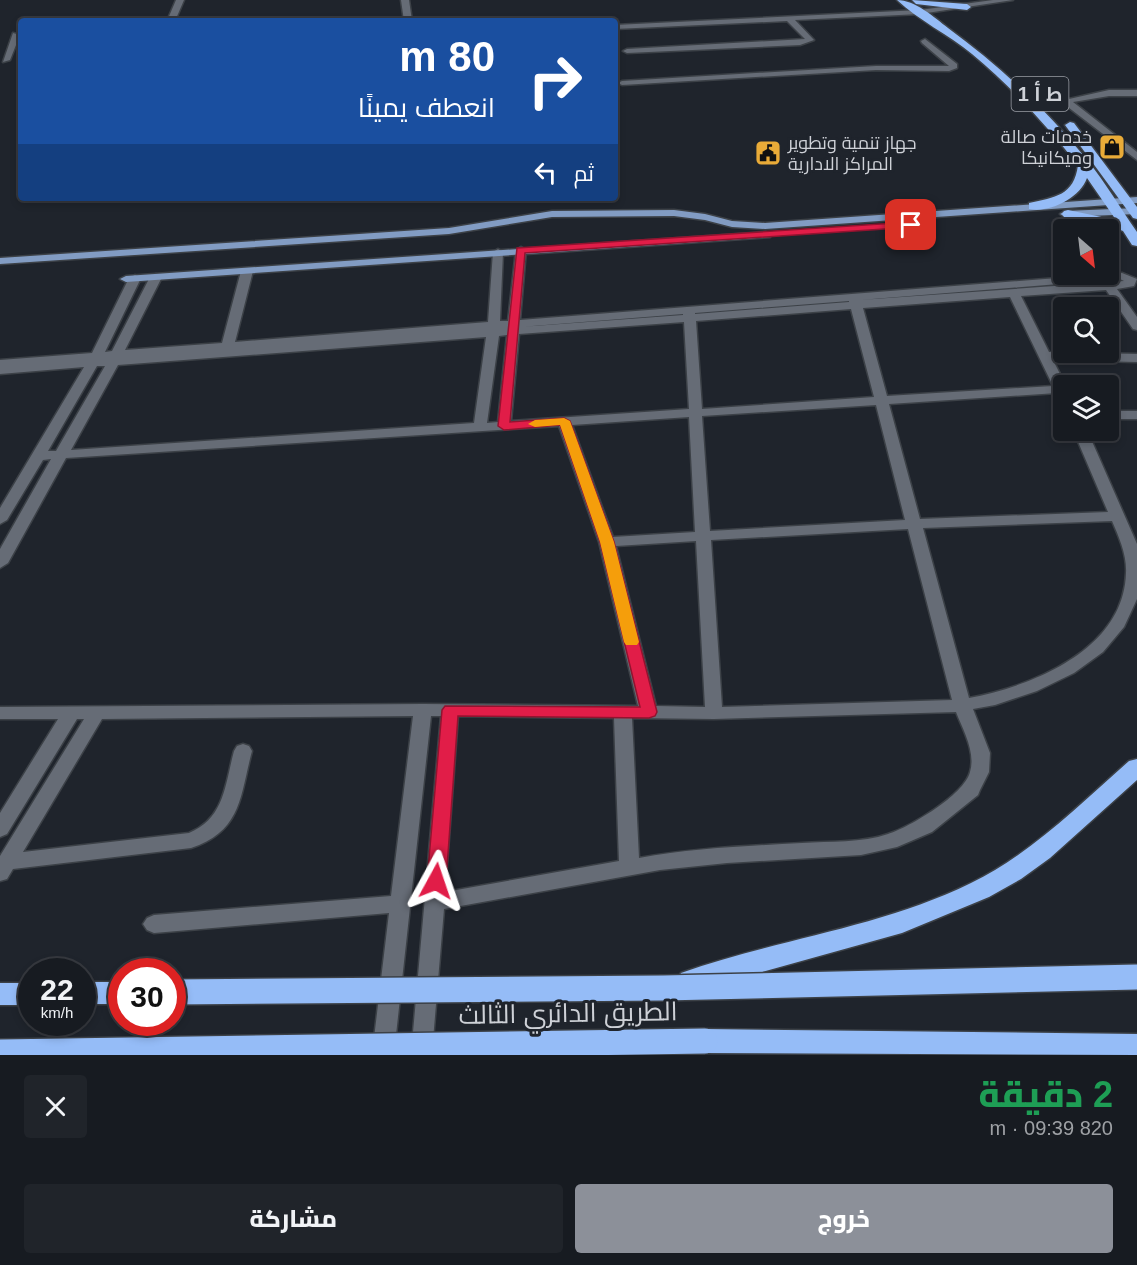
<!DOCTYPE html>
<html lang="ar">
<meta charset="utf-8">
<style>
:root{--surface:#171b21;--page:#20242a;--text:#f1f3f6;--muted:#9ea1a5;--line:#36393f;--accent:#8c9099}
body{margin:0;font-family:Arial,Cairo,sans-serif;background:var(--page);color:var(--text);direction:rtl;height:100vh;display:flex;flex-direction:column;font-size:22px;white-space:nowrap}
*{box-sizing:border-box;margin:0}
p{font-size:20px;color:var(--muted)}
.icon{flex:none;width:33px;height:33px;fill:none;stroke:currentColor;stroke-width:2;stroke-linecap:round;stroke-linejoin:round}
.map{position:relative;height:1055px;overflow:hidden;direction:ltr}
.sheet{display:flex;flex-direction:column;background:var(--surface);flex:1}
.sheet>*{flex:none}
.top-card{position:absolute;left:18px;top:18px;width:600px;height:183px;border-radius:6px;box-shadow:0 3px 9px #0003,0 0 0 2px var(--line);direction:rtl;background:#1a4fa0;color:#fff;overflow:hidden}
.needle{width:39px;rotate:152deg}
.controls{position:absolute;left:1053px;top:219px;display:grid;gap:12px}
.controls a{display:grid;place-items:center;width:66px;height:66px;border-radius:6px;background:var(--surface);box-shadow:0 3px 9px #0003,0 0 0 2px var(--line);font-size:30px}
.speed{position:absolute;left:18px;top:958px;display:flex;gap:12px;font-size:30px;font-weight:700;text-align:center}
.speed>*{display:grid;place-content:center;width:78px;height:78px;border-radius:50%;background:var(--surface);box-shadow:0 3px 9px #0003,0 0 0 2px var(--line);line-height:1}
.speed small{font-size:15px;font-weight:400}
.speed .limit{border:9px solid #d22;background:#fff;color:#111}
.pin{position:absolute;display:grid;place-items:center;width:51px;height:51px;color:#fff;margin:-26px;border-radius:12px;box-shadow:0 3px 9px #0006}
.me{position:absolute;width:66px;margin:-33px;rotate:5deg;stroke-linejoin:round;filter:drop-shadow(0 0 4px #0008)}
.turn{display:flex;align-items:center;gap:21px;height:126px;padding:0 24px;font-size:27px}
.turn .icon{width:78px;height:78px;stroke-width:2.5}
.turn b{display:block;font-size:42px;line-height:51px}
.then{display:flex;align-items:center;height:57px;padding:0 24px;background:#0003;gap:12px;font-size:22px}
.round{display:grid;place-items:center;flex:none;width:63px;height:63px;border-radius:6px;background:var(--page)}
.head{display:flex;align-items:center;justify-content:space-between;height:102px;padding:0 24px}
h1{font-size:36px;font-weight:800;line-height:45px;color:#1e9e55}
.action{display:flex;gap:12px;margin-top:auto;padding:12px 24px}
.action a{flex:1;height:69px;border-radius:6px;background:var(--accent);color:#fff;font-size:24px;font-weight:800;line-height:69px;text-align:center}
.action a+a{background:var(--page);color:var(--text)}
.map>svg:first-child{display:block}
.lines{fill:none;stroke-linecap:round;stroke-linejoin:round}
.minor-casing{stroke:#3c4147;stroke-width:3}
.major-casing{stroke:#3c4147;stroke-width:3}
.highway-casing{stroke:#3c4147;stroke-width:3}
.minor{fill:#666c76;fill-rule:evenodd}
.major{fill:#829cc3;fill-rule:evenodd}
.highway{fill:#95bcf7;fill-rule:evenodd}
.highway-bridge-casing{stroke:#3c4147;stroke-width:28;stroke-linecap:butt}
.highway-bridge{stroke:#95bcf7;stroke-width:25}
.route{fill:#e11d48;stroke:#92132f;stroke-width:1.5}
.slow{fill:#f59e0b}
.labels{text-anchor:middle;stroke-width:6;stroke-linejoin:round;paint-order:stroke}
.far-poi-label{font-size:18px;fill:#ced1d7;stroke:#1f242c;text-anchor:end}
.shield{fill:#1f242c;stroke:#9a9da4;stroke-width:1.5}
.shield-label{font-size:20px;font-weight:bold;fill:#ced1d7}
.near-street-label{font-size:26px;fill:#ced1d7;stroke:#1f242c}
</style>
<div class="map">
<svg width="1137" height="1055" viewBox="0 0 1137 1055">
<rect width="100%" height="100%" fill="#1f242c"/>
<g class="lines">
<defs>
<g id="minor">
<path d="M176,0H184L175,21H167Z"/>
<path d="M401,0H409L412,21H404Z"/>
<path d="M993,0H1013L920,14L795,20L814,40L800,45L627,53L623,51L627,49L805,39L787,21L615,29V25L920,10Z"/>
<path d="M13,33L20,35L10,60L3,62Z"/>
<path d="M925,39L957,64V68L949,71L876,70L622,85L618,83L622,81L876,66H949L922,43L921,41Z"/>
<path d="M1109,90H1137V96H1109L1073,102L1137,152V160L1064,104L1051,107L1047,104Z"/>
<path d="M521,247L526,250L520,320L1122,273L1137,279L1134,286L1117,289L1137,317V330L1133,329L1106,290L1021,296L1049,352L1137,354V362L1053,360L1066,386H1064V398L1057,393L889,404L920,519L1108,512L1073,430H1087L1137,544V599L1124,627L1103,652L1074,673L1037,691L995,705L973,709L990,753L989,772L980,790L978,795L932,832L897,847L861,855L727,863L660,870L444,909L432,1052L431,1055H411L441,716H431L394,1053V1055H372L389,913L154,933L147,930L143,924L147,918L154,915L391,896L413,716L102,719L23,852L189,833C225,818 225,784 234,751L237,746L243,744L249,746L252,751C240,796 242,831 191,848L13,869L7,879L0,881V856L84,719H77L7,834L0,837V813L58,719H0V707L423,704L638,706L599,542L559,426L66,458L8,563L0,568V549L51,459L43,460L7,520L0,524V508L84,367L0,374V360L92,353L129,278L135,275L141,278L105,352L112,351L150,277L156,274L162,277L125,350L222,343L241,271L247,268L253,271L235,342L488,322L493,252L498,249L503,252L500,321H508L516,250ZM1120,279L1124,281L860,300ZM1010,297L1053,386L887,396L863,308ZM849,301V302L695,314V313ZM851,309L874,397L702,409L696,321ZM683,314V315L520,327ZM684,322L689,409L511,421L519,334ZM507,335L498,422L487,423L499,336ZM486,337L474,423L71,450L118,365ZM97,366H105L56,451H48ZM876,405L905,520L710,531L702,416ZM689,417L695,532L613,537L572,425ZM1112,521C1119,537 1127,555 1126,573C1124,650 1032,686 969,698L923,528ZM908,529L952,700L722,707L711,540ZM696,541L705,707L656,706L616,546ZM956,712C963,730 976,752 970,772C964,795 910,827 888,834C862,843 830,841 802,843C748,846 693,848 639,858L632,718L714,719ZM458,716L614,718L619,861L445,892Z"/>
<rect x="1108" y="411" width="29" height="8"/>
</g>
<g id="major">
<path d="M1137,197V203L765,229L732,227L705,220L674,216L552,217L449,234L0,264V258L449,228L552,211L674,210L705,214L732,221L765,223Z"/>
<path d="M1137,208V214L1065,217L1060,214L1065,211Z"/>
<path d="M766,232L771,235L770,237L126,282L120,279L126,276Z"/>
</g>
<g id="highway">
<path d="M897,0C915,0 934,17 948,28C1000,66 1048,111 1088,161C1105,182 1121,209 1137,232V246L1132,245L1123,231L1100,222L1064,217L1062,214L1064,211L1068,210L1116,220L1087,178C1080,198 1050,213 1029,209V203C1055,197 1074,196 1078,165C1046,125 1012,87 972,54C949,35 918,20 897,0Z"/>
<path d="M912,0L967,4L971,7L967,10L916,4Z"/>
<path d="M1070,122L1074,123L1137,207V219L1133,218L1065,125Z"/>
<path d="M1137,759V780L1050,858L1021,879L989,897L902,933L690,992L681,989L677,981L681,973C777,939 879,928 971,883C1031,854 1079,805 1129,761Z"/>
<rect x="82" y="982" width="40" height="22"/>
<rect x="0" y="983" width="32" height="22"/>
<path d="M705,1029L1137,1034V1055L705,1053L695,1050L691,1041L695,1032Z"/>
</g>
</defs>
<use href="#minor" class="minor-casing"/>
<use href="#major" class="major-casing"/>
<use href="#highway" class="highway-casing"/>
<use href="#minor" class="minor"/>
<use href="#major" class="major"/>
<use href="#highway" class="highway"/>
<defs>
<g id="highway-bridge">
<path d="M172,992L663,988L1137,977"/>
<path d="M0,1052L705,1041"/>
</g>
</defs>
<use href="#highway-bridge" class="highway-bridge-casing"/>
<use href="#highway-bridge" class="highway-bridge"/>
</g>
<path class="route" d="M911,222L914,223V227L525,253L510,422L564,418L570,421L614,542L657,712L655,716L649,718L458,716L446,881L443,886L436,888L430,886L427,881L442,710L445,706L640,707L600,542L560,425L504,430L498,426L517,248Z"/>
<path class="slow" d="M564,418L570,421L614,542L639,642L637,645H626L624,642L600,542L560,425L535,427L528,424L535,420Z"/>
<defs>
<symbol id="shop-square" viewBox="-11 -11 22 22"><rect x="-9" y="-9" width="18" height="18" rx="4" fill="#e9ab38" stroke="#1f242c"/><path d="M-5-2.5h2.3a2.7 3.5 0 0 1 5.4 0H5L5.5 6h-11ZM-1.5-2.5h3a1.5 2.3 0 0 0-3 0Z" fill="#111"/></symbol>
<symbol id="civic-square" viewBox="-11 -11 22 22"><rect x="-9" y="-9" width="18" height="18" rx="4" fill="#e9ab38" stroke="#1f242c"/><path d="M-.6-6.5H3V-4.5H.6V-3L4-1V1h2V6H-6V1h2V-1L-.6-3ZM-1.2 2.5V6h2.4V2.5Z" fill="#111"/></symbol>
</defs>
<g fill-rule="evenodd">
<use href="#shop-square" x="1097" y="132" width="30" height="30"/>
<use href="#civic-square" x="753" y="138" width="30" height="30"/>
</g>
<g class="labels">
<g class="far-poi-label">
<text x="1092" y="143">خدمات صالة<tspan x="1092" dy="21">وميكانيكا</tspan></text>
<text x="788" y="149" text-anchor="start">جهاز تنمية وتطوير<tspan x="788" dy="21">المراكز الادارية</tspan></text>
</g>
<rect class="shield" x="1011.5" y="77" width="57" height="34" rx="4.5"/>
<g class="shield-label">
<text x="1040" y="101">ط أ 1</text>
</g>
<g class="near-street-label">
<text transform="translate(568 1013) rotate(-1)" y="9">الطريق الدائري الثالث</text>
</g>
</g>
</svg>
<div class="controls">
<a><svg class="needle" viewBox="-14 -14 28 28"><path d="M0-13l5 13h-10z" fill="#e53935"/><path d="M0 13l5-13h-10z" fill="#9ea1a5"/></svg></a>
<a><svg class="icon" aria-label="search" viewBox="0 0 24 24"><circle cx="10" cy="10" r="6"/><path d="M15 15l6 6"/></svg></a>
<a><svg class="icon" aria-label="layers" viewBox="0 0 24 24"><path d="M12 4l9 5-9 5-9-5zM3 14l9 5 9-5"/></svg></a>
</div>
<div class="speed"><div>22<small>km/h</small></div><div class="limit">30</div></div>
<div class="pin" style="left:911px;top:225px;background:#d93025"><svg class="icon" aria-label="arrive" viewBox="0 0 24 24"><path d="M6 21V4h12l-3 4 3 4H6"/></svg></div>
<svg class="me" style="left:436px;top:881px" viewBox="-20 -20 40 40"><path d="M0-17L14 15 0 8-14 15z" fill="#e11d48" stroke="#fff" stroke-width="4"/></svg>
<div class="top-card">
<div class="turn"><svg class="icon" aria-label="right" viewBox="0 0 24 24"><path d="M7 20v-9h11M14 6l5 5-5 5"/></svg><div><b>80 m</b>انعطف يمينًا</div></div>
<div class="then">ثم<svg class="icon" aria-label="left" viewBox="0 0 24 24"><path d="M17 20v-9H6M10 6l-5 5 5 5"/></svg></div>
</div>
</div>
<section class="sheet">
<div class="head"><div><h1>2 دقيقة</h1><p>820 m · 09:39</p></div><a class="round"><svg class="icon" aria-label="close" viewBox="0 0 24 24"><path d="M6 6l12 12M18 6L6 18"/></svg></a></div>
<div class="action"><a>خروج</a><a>مشاركة</a></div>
</section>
